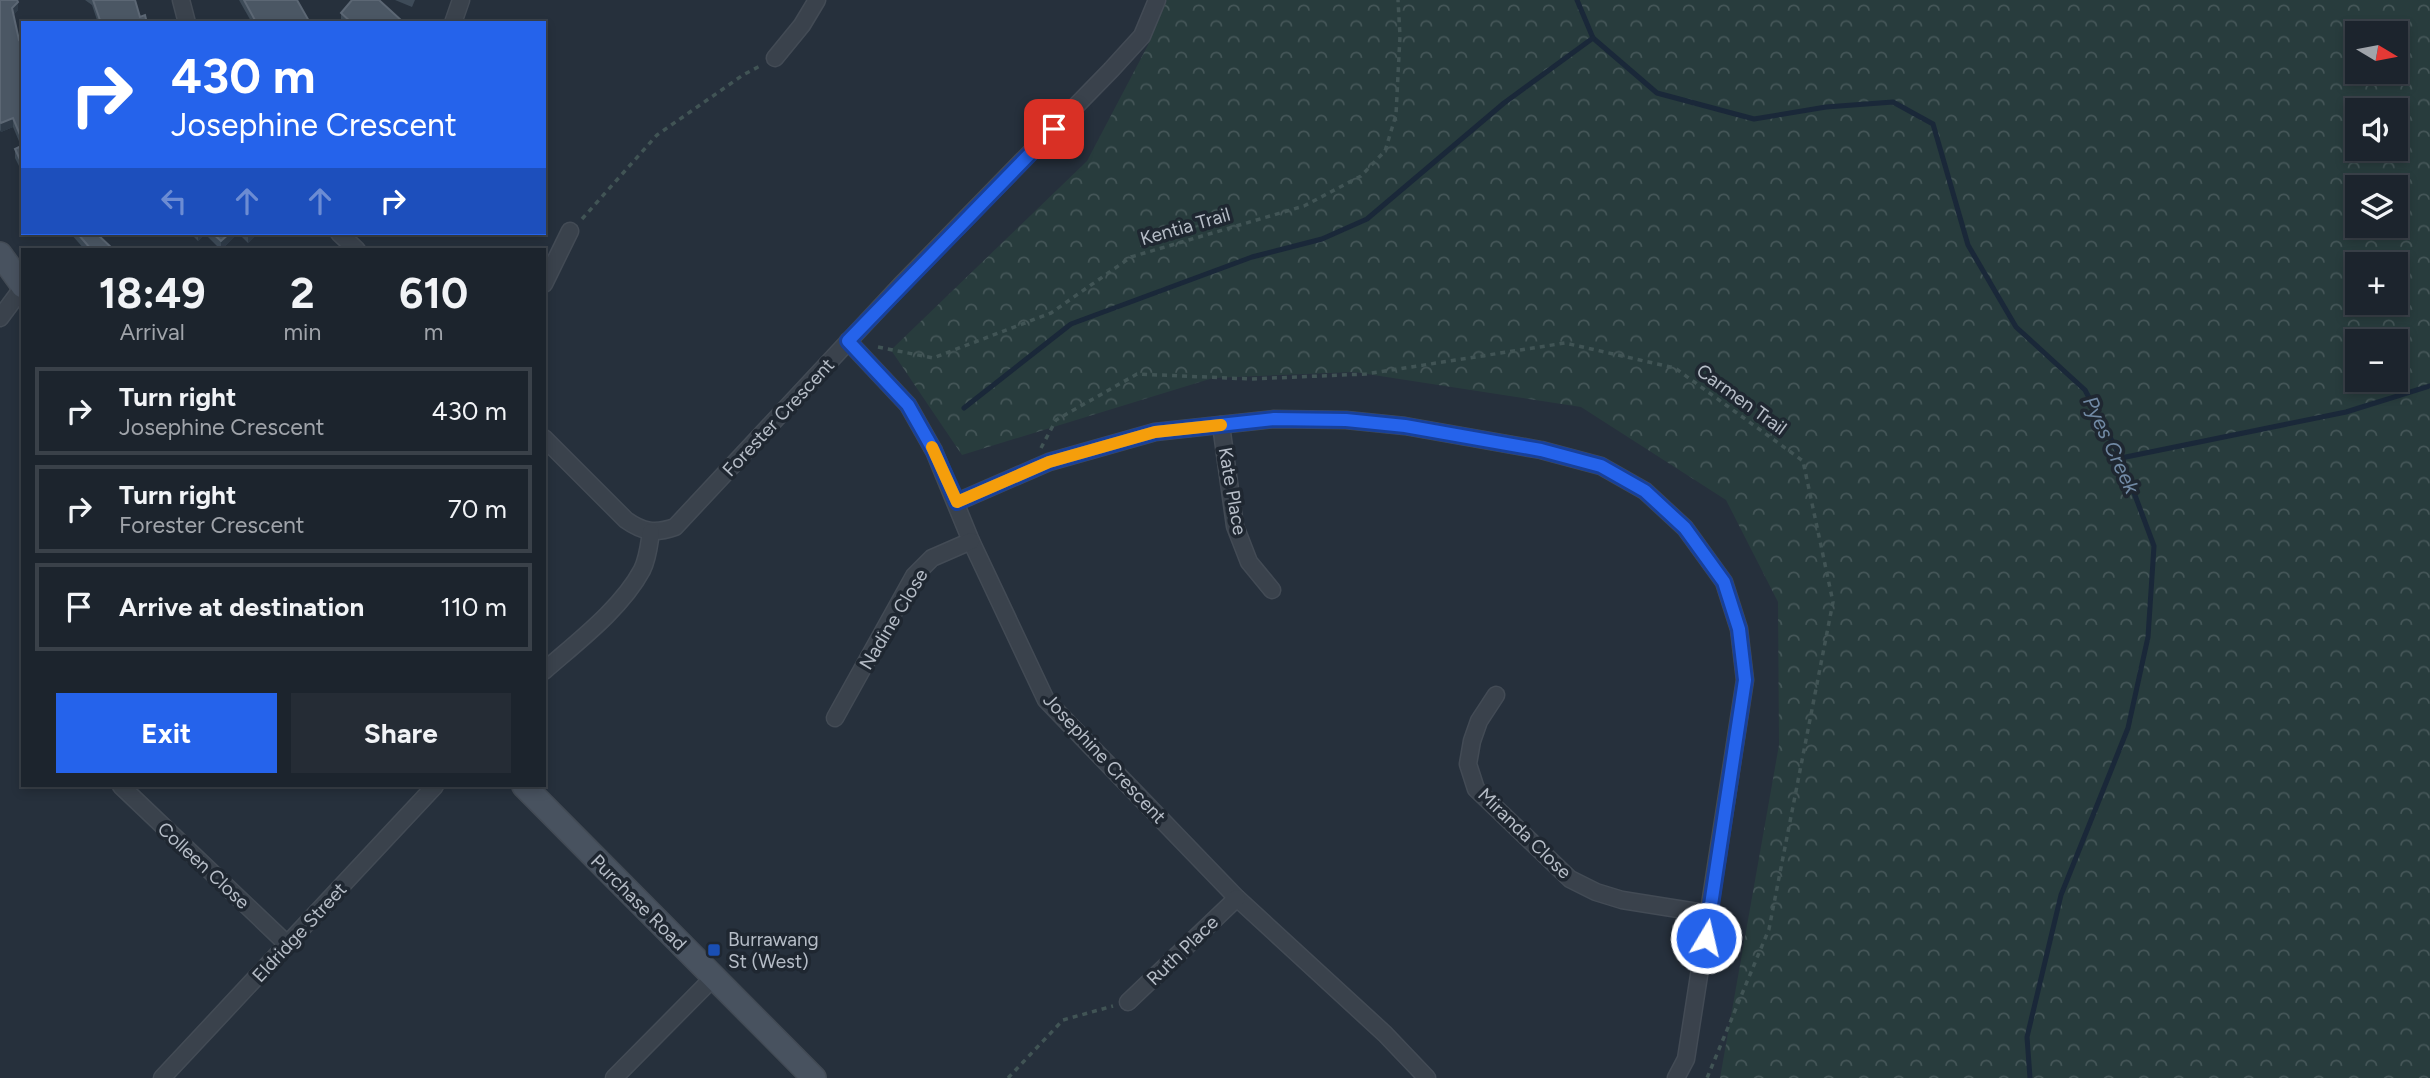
<!DOCTYPE html>
<meta charset="utf-8">
<style>
:root{--surface:#1c242d;--page:#252c35;--text:#f1f3f6;--muted:#a0a4aa;--line:#3a4149;--accent:#2563eb}
body{margin:0;font-family:Figtree,sans-serif;background:var(--page);color:var(--text);height:100vh;display:flex;flex-direction:column;font-size:26px;white-space:nowrap}
*{box-sizing:border-box;margin:0}
p{font-size:23px;color:var(--muted)}
.icon{flex:none;width:38px;height:38px;fill:none;stroke:currentColor;stroke-width:2;stroke-linecap:round;stroke-linejoin:round}
.map{position:relative;flex:1;overflow:hidden}
.panel{position:absolute;left:21px;top:248px;width:525px;height:539px;display:flex;flex-direction:column;background:var(--surface);border-radius:0px;box-shadow:0 4px 10px #0003,0 0 0 2px var(--line)}
.panel>*{flex:none}
.top-card{position:absolute;left:21px;top:21px;width:525px;height:214px;border-radius:0px;box-shadow:0 4px 10px #0003,0 0 0 2px var(--line);background:#2563eb;color:#fff;overflow:hidden}
.needle{width:46px;rotate:100deg}
.tools{position:absolute;left:2345px;top:21px;display:grid;gap:14px}
.tools a{display:grid;place-items:center;width:63px;height:63px;border-radius:0px;background:var(--surface);box-shadow:0 4px 10px #0003,0 0 0 2px var(--line);font-size:35px}
.pin{position:absolute;display:grid;place-items:center;width:60px;height:60px;color:#fff;margin:-30px;border-radius:14px;box-shadow:0 4px 10px #0006}
.me{position:absolute;width:77px;margin:-38px;rotate:9deg;stroke-linejoin:round;filter:drop-shadow(0 0 5px #0008)}
.turn{display:flex;align-items:center;gap:24px;height:147px;padding:0 35px;font-size:32px}
.turn .icon{width:91px;height:91px;stroke-width:2.5}
.turn b{display:block;font-size:49px;line-height:60px}
.lanes{display:flex;align-items:center;height:66px;padding:0 35px;background:#0003;justify-content:center;gap:35px;direction:ltr}
.lanes .off{opacity:.35}
.eta{display:flex;justify-content:space-evenly;align-items:center;height:119px;text-align:center}
.eta b{font-size:42px;font-weight:700;line-height:49px}
.action{display:flex;gap:14px;margin-top:auto;padding:14px 35px}
.action a{flex:1;height:80px;border-radius:0px;background:var(--accent);color:#fff;font-size:28px;font-weight:700;line-height:80px;text-align:center}
.action a+a{background:var(--page);color:var(--text)}
ul{padding:0;list-style:none}
li{display:flex;align-items:center;gap:21px;height:88px;margin:0 14px 10px;padding:0 21px;border:4px solid var(--line);border-radius:0px}
li div{flex:1}
li b{display:block;font-size:26px}
li em{font-style:normal}
.map>svg:first-child{display:block}
.forest{fill:url(#forest-crowns);fill-rule:evenodd}
.lines{fill:none;stroke-linecap:round;stroke-linejoin:round}
.stream{stroke:#1a2839;stroke-width:5}
.minor-casing{stroke:#434b55;stroke-width:19}
.secondary-casing{stroke:#434b55;stroke-width:26}
.path{stroke:#415455;stroke-width:3.5;stroke-dasharray:5 5;stroke-linecap:butt}
.minor{stroke:#3a424c;stroke-width:16}
.secondary{stroke:#48525f;stroke-width:23}
.wall{fill:#3e4b58}
.shaded-wall{fill:#2f3b48}
.building{fill:#4b5764;stroke:#5c6774;stroke-width:2}
.route-casing{stroke:#184099;stroke-width:18}
.route{stroke:#2563eb;stroke-width:12}
.slow{stroke:#f59e0b;stroke-width:12}
.transit-dot{fill:#1a4fb4;stroke:#1f2731;stroke-width:2.5}
.labels{text-anchor:middle;stroke-width:7;stroke-linejoin:round;paint-order:stroke}
.street-label{font-size:19px;fill:#b6bdc7;stroke:#1f2731}
.poi-label{font-size:19px;fill:#b6bdc7;stroke:#1f2731;text-anchor:start}
.water-label{font-size:21px;font-style:italic;fill:#7189a4;stroke:#1f2731}
</style>
<div class="map">
<svg width="2430" height="1078" viewBox="0 0 2430 1078">
<defs>
<pattern id="forest-crowns" width="20" height="18" patternUnits="userSpaceOnUse" patternTransform="scale(1.75)"><rect width="20" height="18" fill="#283c3d"/><path d="M2 6a3 3 0 1 1 6 0M12 15a3 3 0 1 1 6 0" fill="none" stroke="#455658"/></pattern>
</defs>
<rect width="100%" height="100%" fill="#26303c"/>
<path class="forest" d="M1164,0H2430V1078H1720L1779,745L1778,602L1726,500L1581,407L1354,372L1213,378L962,455L891,350L1087,161L1148,45ZM2357,33H2396V72H2357ZM2357,110H2396V149H2357ZM2357,187H2396V226H2357ZM2357,264H2396V303H2357ZM2357,341H2396V380H2357Z"/>
<g class="lines">
<g class="stream">
<path d="M1577,0L1593,38L1657,93L1754,119L1826,107L1893,102L1933,124L1968,245L2016,327L2085,390L2121,458L2154,546L2148,637L2128,728L2061,895L2027,1037L2030,1078"/>
<path d="M964,408L1071,324L1252,257L1322,239L1367,219L1504,103L1593,38"/>
<path d="M2121,458L2346,412L2430,386"/>
</g>
<defs>
<g id="minor">
<path d="M181,0L187,23"/>
<path d="M453,23L461,0"/>
<path d="M775,58L802,25L817,0"/>
<path d="M339,233L357,250"/>
<path d="M544,284L570,231"/>
<path d="M0,318L23,287"/>
<path d="M848,341L908,405L934,451L971,541L1046,700L1237,898L1385,1034L1427,1078"/>
<path d="M1221,425L1235,526L1249,562L1272,590"/>
<path d="M544,438L626,520C643,532 655,534 675,527L900,286L1111,70L1142,36L1157,0"/>
<path d="M957,502L1049,462L1155,432L1274,419L1346,420L1405,426L1541,450L1601,466L1645,491L1685,528L1724,582L1739,629L1745,680L1686,1059L1676,1078"/>
<path d="M544,671C577,642 621,609 642,570C648,558 649,545 651,532"/>
<path d="M1496,695L1479,721L1472,741L1468,764L1476,789L1570,879L1596,892L1622,900L1710,914"/>
<path d="M835,718L914,576L932,558L971,541"/>
<path d="M121,786L287,944"/>
<path d="M1128,1002L1237,898"/>
<path d="M162,1078L435,786"/>
<path d="M614,1078L714,977"/>
</g>
<g id="secondary">
<path d="M0,254L23,286"/>
<path d="M524,786L814,1078"/>
</g>
</defs>
<use href="#minor" class="minor-casing"/>
<use href="#secondary" class="secondary-casing"/>
<g class="path">
<path d="M582,219L657,135L743,75L760,66"/>
<path d="M878,347L933,358L1051,313L1131,257L1304,206L1361,176L1385,151L1396,115L1400,36L1398,0"/>
<path d="M1041,448L1056,420L1137,374L1251,379L1366,374L1565,343L1675,368L1803,461L1833,602L1769,929L1707,1078"/>
<path d="M1008,1078L1063,1020L1113,1006"/>
</g>
<use href="#minor" class="minor"/>
<use href="#secondary" class="secondary"/>
</g>
<g class="wall">
<path d="M0,0L18,10L13,15L19,40L23,39V174L15,158V149L21,146L13,127L1,132L0,130Z"/>
<path d="M85,0H135L140,17L147,23H98L92,5Z"/>
<path d="M239,0H297L309,23H252Z"/>
<path d="M395,0H415L412,7Z"/>
<path d="M341,13L402,23H342L341,21Z"/>
<path d="M64,233H104L100,236L114,250H85L71,234L67,236Z"/>
<path d="M190,233H238L221,250L205,234L198,241Z"/>
<path d="M238,233H258L248,243Z"/>
</g>
<g class="shaded-wall">
<path d="M18,2V10L12,17V8Z"/>
<path d="M13,118V127L1,132V123Z"/>
<path d="M198,233H205V234L198,241Z"/>
<path d="M230,233H238L221,250V241Z"/>
<path d="M249,233H258L248,243V234Z"/>
</g>
<g class="building">
<path d="M0,0H17L18,2L12,8L19,40L23,39V142L13,118L1,123L0,121Z"/>
<path d="M93,0H135L140,17L145,15L147,23H101Z"/>
<path d="M244,0H297L309,21L305,23H254L256,22Z"/>
<path d="M352,0H379L402,21L400,23H352L341,13Z"/>
<path d="M23,145V166L15,149Z"/>
<path d="M77,233H96L114,250H90L91,249Z"/>
<path d="M212,233H230L221,241Z"/>
</g>
<g class="lines">
<defs>
<path id="route" d="M1054,129L848,341L908,405L934,451L957,502L1049,462L1155,432L1274,419L1346,420L1405,426L1541,450L1601,466L1645,491L1685,528L1724,582L1739,629L1745,680L1706,938"/>
</defs>
<use href="#route" class="route-casing"/>
<use href="#route" class="route"/>
<path class="slow" d="M932,447L957,502L1049,462L1155,432L1221,425"/>
</g>
<rect class="transit-dot" x="707" y="943" width="14" height="14" rx="3.5"/>
<g class="labels">
<g class="street-label">
<text transform="translate(1185 226) rotate(-16)" y="7">Kentia Trail</text>
<text transform="translate(1742 399) rotate(36)" y="7">Carmen Trail</text>
<text transform="translate(778 417) rotate(-47)" y="7">Forester Crescent</text>
<text transform="translate(1233 491) rotate(80)" y="7">Kate Place</text>
<text transform="translate(893 619) rotate(-59)" y="7">Nadine Close</text>
<text transform="translate(1105 758) rotate(47)" y="7">Josephine Crescent</text>
<text transform="translate(1525 833) rotate(44)" y="7">Miranda Close</text>
<text transform="translate(204 865) rotate(43)" y="7">Colleen Close</text>
<text transform="translate(639 902) rotate(45)" y="7">Purchase Road</text>
<text transform="translate(299 932) rotate(-47)" y="7">Eldridge Street</text>
<text transform="translate(1182 950) rotate(-44)" y="7">Ruth Place</text>
</g>
<g class="poi-label">
<text x="728" y="946">Burrawang<tspan x="728" dy="22">St (West)</tspan></text>
</g>
<g class="water-label">
<text transform="translate(2111 445) rotate(65)" y="7">Pyes Creek</text>
</g>
</g>
</svg>
<div class="tools">
<a><svg class="needle" viewBox="-14 -14 28 28"><path d="M0-13l5 13h-10z" fill="#e53935"/><path d="M0 13l5-13h-10z" fill="#a0a4aa"/></svg></a>
<a><svg class="icon" aria-label="sound" viewBox="0 0 24 24"><path d="M4 9h4l5-4v14l-5-4H4zM17 9q2 3 0 6"/></svg></a>
<a><svg class="icon" aria-label="layers" viewBox="0 0 24 24"><path d="M12 4l9 5-9 5-9-5zM3 14l9 5 9-5"/></svg></a>
<a>+</a>
<a>−</a>
</div>
<div class="pin" style="left:1054px;top:129px;background:#d93025"><svg class="icon" aria-label="arrive" viewBox="0 0 24 24"><path d="M6 21V4h12l-3 4 3 4H6"/></svg></div>
<svg class="me" style="left:1706px;top:938px" viewBox="-20 -20 40 40"><circle r="17" fill="#2563eb" stroke="#fff" stroke-width="3"/><path d="M0-11L8 9 0 5-8 9z" fill="#fff"/></svg>
<div class="top-card">
<div class="turn"><svg class="icon" aria-label="right" viewBox="0 0 24 24"><path d="M7 20v-9h11M14 6l5 5-5 5"/></svg><div><b>430 m</b>Josephine Crescent</div></div>
<div class="lanes"><svg class="icon off" aria-label="left" viewBox="0 0 24 24"><path d="M17 20v-9H6M10 6l-5 5 5 5"/></svg><svg class="icon off" aria-label="ahead" viewBox="0 0 24 24"><path d="M12 20V5M6 11l6-6 6 6"/></svg><svg class="icon off" aria-label="ahead" viewBox="0 0 24 24"><path d="M12 20V5M6 11l6-6 6 6"/></svg><svg class="icon" aria-label="right" viewBox="0 0 24 24"><path d="M7 20v-9h11M14 6l5 5-5 5"/></svg></div>
</div>
<section class="panel">
<div class="eta">
<div><b>18:49</b><p>Arrival</p></div>
<div><b>2</b><p>min</p></div>
<div><b>610</b><p>m</p></div>
</div>
<ul>
<li><svg class="icon" aria-label="right" viewBox="0 0 24 24"><path d="M7 20v-9h11M14 6l5 5-5 5"/></svg><div><b>Turn right</b><p>Josephine Crescent</p></div><em>430 m</em></li>
<li><svg class="icon" aria-label="right" viewBox="0 0 24 24"><path d="M7 20v-9h11M14 6l5 5-5 5"/></svg><div><b>Turn right</b><p>Forester Crescent</p></div><em>70 m</em></li>
<li><svg class="icon" aria-label="arrive" viewBox="0 0 24 24"><path d="M6 21V4h12l-3 4 3 4H6"/></svg><div><b>Arrive at destination</b></div><em>110 m</em></li>
</ul>
<div class="action"><a>Exit</a><a>Share</a></div>
</section>
</div>
